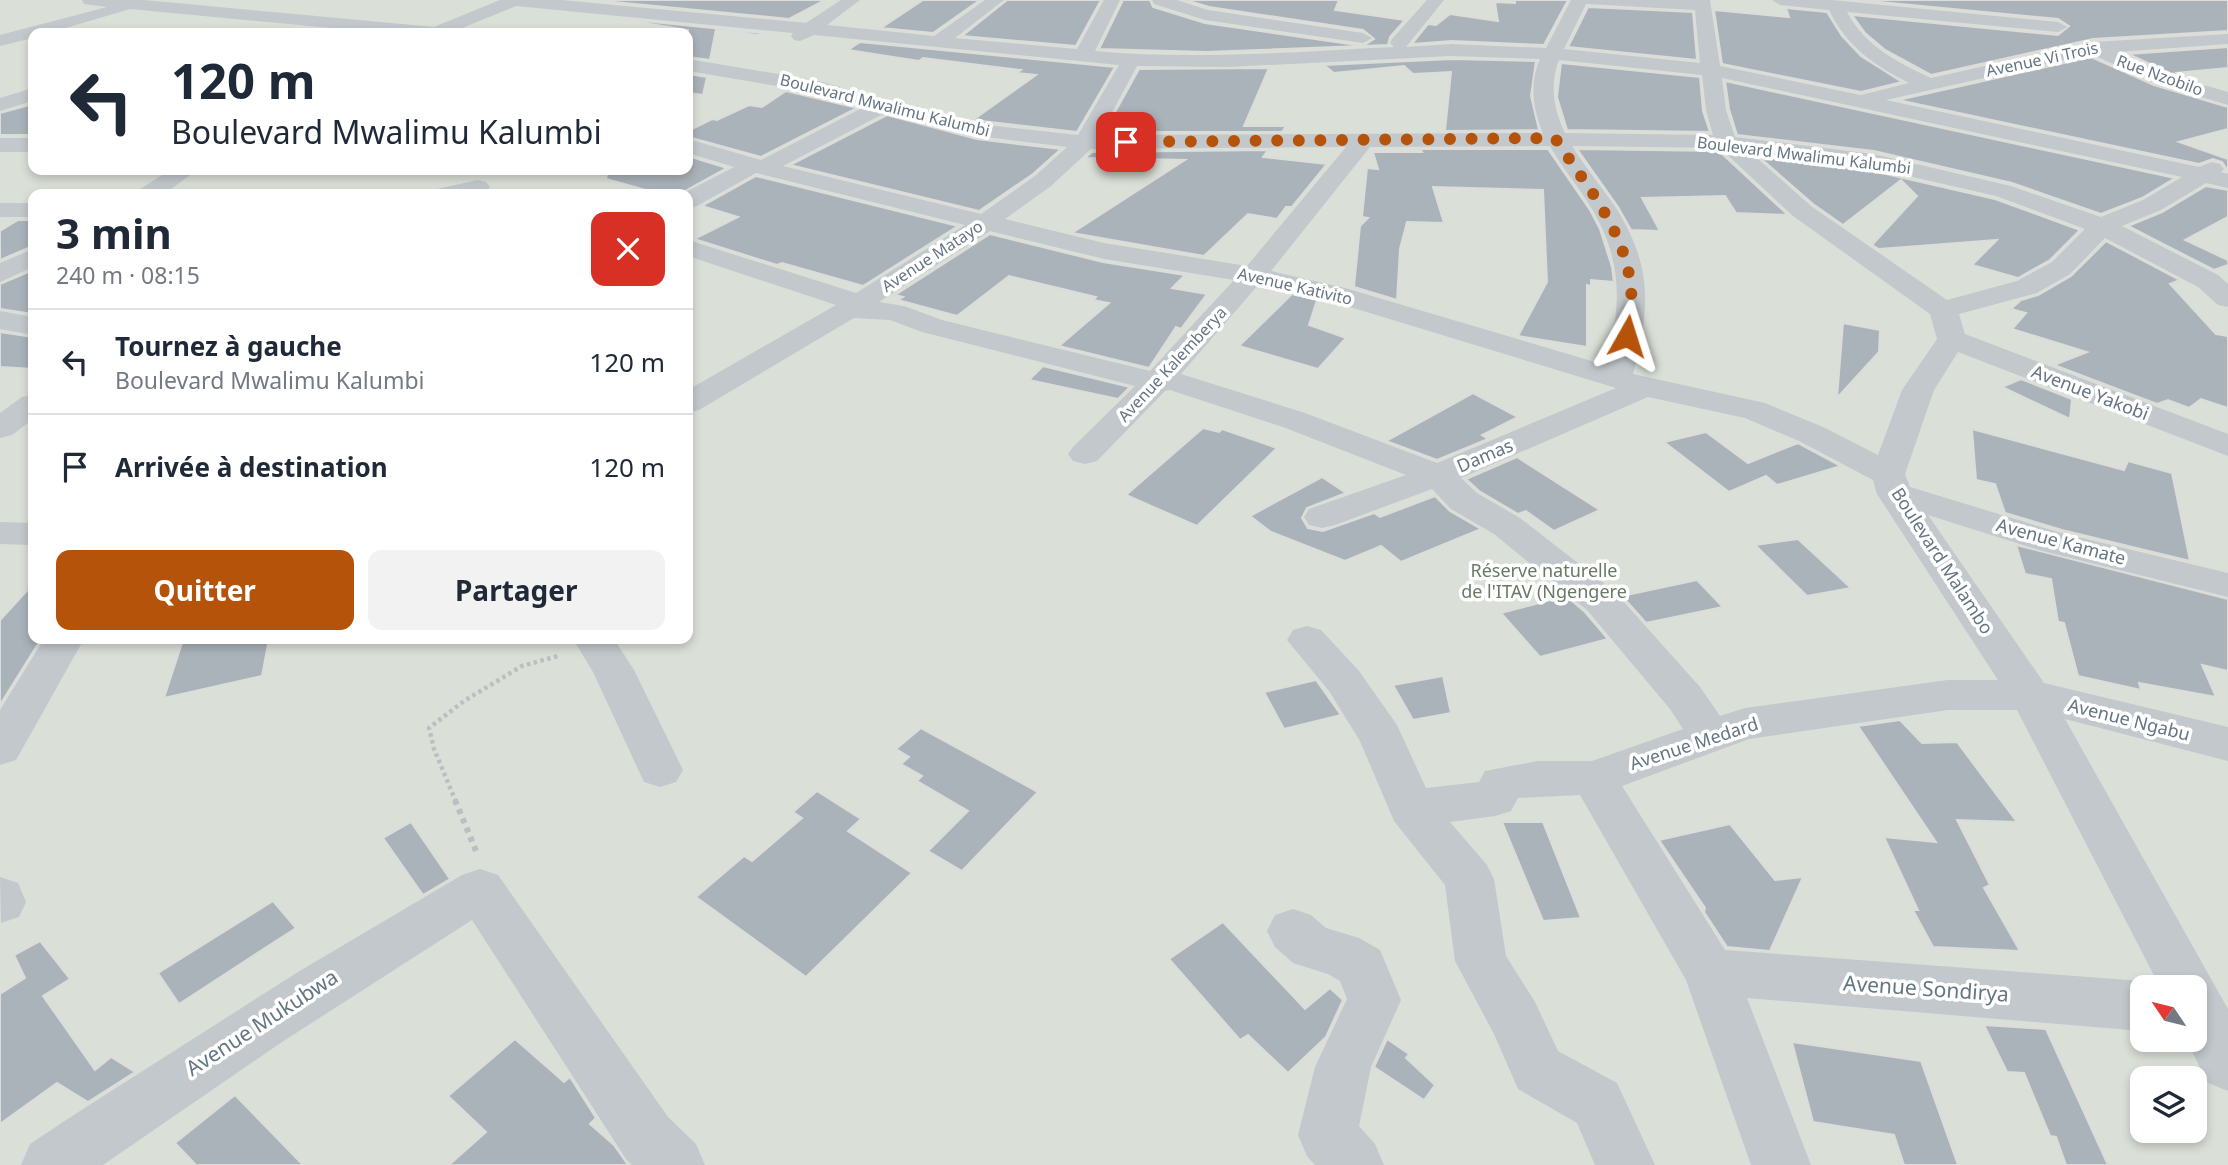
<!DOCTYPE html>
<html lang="fr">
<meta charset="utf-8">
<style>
:root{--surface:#fff;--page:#f2f2f3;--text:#1f2937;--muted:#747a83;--line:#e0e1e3;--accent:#b45309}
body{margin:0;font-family:"Noto Sans",sans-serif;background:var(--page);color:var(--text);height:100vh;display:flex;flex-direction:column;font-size:26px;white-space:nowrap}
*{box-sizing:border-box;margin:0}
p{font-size:23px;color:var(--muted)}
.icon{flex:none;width:38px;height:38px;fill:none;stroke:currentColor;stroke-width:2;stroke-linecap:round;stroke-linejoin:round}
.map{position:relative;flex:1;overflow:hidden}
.drawer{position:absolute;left:28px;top:189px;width:665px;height:455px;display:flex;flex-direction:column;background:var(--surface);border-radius:14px;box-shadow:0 4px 10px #0003}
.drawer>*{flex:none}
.guide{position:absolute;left:28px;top:28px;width:665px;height:147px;border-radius:14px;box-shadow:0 4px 10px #0003;background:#fff;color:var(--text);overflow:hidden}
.needle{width:46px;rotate:305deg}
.fabs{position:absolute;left:2130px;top:975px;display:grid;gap:14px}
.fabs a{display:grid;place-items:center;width:77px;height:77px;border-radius:14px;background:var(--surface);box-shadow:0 4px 10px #0003;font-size:35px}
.pin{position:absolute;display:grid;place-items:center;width:60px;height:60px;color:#fff;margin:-30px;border-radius:14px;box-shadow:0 4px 10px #0006}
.me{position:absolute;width:77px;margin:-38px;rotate:6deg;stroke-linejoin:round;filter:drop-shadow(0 0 5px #0008)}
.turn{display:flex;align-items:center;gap:24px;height:147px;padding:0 28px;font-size:32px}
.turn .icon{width:91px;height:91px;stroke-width:2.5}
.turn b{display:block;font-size:49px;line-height:60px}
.round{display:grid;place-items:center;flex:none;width:74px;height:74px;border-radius:14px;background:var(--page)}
.overview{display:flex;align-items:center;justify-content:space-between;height:119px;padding:0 28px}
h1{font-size:42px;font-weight:700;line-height:52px}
.primary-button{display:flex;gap:14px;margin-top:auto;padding:14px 28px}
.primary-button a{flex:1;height:80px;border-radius:14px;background:var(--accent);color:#fff;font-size:28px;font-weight:700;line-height:80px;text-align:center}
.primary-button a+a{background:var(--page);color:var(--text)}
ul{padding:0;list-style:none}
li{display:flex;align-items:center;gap:21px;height:105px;padding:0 28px;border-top:2px solid var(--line)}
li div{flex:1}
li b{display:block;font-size:26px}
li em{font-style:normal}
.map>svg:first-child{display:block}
.green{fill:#dadfd7;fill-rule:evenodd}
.building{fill:#aab3b9;stroke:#dcdcda;stroke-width:2}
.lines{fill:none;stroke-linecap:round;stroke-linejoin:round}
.path-far1{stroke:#bbbfc2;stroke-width:4.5;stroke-dasharray:3.5 3.5;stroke-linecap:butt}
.path{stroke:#bbbfc2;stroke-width:6;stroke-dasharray:5 5;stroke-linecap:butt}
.minor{fill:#c3c8cc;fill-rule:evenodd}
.route{stroke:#b45309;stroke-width:12;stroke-dasharray:0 21.6}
.labels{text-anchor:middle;stroke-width:7;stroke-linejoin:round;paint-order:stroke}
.far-street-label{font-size:16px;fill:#657683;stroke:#fff}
.street-label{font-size:18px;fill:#657683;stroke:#fff}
.park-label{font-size:18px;fill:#687a64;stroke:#fff}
.near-street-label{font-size:21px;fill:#657683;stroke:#fff}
</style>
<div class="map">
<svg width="2228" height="1165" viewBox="0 0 2228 1165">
<rect width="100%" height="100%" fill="#fafaf8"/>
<path class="green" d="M0,0H2228V1165H0ZM33,33H688V170H33ZM33,194H688V639H33ZM2142,987H2194V1040H2142ZM2142,1078H2194V1130H2142Z"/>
<g class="building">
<path d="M615,0H825L789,19L614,2Z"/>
<path d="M923,0H980L933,33L881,28Z"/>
<path d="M1007,0H1101L1076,46L962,36Z"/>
<path d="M1123,0H1150L1153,7L1205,23L1363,46L1374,39L1363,30L1209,7L1186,0H1339L1335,10L1405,20L1390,37L1388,45L1207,52L1099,49Z"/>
<path d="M1515,0H1568L1544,45L1452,41L1412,44L1428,24L1436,25L1450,14L1498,21L1495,2L1515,3Z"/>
<path d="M1859,0H2228V31L2093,39L1931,75L1885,50L1865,33L1852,15L2058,35L2069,26L2058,19Z"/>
<path d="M1588,7L1693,12L1697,60L1568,47Z"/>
<path d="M1786,8L1827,12L1842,36L1861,56L1902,82L1861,92L1722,64L1714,10L1789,17Z"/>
<path d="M613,18L763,33L757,35L716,29L710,60L688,57V30Z"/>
<path d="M860,42L1115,67L1077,132L973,120L1036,75L1017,73L1021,70L923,58L919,61L848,50Z"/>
<path d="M2228,47V68L2175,73L2185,77L2170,73L2128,54Z"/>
<path d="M2091,57L2154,85L2228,107V129L2179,142L2228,159V171L2222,162L2213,159L2199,164L1898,100Z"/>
<path d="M1452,59L1536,61L1531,96L1539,130L1445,131L1451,72L1413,74L1404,66L1334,73L1324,65Z"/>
<path d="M1561,63L1700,77L1703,111L1710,132L1567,130L1557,97Z"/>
<path d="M1269,68L1244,126H1286L1282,132H1104L1139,69Z"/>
<path d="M688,74L707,77L703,95L688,93Z"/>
<path d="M1725,81L2175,178L2142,198L2101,214L2012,183L1874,151L1737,135L1729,109Z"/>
<path d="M786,91L857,108L761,157L688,137V131L712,119L717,120L749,105L762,107Z"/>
<path d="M33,104V135H0V113Z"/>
<path d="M887,115L977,139L1061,149L1033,174L979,211L790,165Z"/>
<path d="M1420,149H1548L1590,210L1600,229L1612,267L1614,282L1591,280V286L1587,285V347L1518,336L1547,282L1543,190L1433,187L1444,223L1407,222L1400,249L1397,300L1354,287L1360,226L1368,218L1362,217L1367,168L1378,169L1373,152H1422Z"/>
<path d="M1577,149L1719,151L1788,215L1736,213L1725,196L1642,198L1660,231L1631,230L1618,207Z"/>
<path d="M1268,150L1263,157L1327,164L1292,207H1286L1277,219L1248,214L1204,256L1072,233L1185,160L1085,158L1092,152Z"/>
<path d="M688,156L727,168L680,194H660L606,179L608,170H688Z"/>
<path d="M1758,156L1873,171L1995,199L2080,230L2050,260L2018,278L1972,265L1997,240L1879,249L1872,245L1917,196L1901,180L1843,225L1813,204Z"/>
<path d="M756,176L958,226L863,286L782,263L777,265L694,239L738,217L702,206Z"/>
<path d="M2206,186L2228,190V217L2185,240L2228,260V265L2214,270L2128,226L2162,212Z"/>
<path d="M18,220H33V246L0,260V231Z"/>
<path d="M990,234L1103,262L1185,275L1172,288L1207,294L1181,329L1176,327L1149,368L1059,346L1109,303L1093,300L1096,297L1009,276L957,316L898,300L903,297L895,295Z"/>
<path d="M2106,241L2180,280L2170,284L2216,334L2228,336V408L2201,399L2189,408L2168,400L2157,404L2054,365L2087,352L2012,329L2026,313L2011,309L2021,300L2038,295L2071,276Z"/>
<path d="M33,270V314L0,309V284Z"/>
<path d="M1292,294L1317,300L1309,325L1346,338L1318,369L1239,346Z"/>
<path d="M1843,323L1880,330L1879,352L1837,398Z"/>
<path d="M0,332L33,337V369L0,367Z"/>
<path d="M1043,366L1130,387L1118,399L1029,380Z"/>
<path d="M2021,379L2072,399L2070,419L2002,387Z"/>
<path d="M1473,393L1518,417L1482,435L1488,439L1437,460L1386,441Z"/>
<path d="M1203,428L1219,432L1222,429L1277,448L1197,526L1126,495Z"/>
<path d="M1972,429L2124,470L2128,461L2172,473L2190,561L2062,530L2005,513L1995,484L1976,480Z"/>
<path d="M1706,432L1748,463L1798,443L1841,466L1777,485L1766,476L1729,492L1664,442Z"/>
<path d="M1517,457L1600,510L1554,531L1526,511L1518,514L1479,491L1466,479Z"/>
<path d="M1322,477L1346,493L1307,508L1302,518L1308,528L1323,531L1374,513L1380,517L1435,496L1450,511L1481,529L1401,562L1381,546L1345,561L1271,532L1250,516Z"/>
<path d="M1798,539L1851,588L1807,596L1755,545Z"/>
<path d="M2016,545L2228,599V671L2202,665L2216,697L2139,683L2141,690L2078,676L2064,623L2058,622L2051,579L2025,574Z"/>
<path d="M1697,580L1723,607L1646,623L1622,596Z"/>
<path d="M33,584V639H41L0,705V620Z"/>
<path d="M1566,596L1585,612L1608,639L1540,657L1501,613Z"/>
<path d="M200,639H269L262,676L164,698L182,643Z"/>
<path d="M1443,676L1451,713L1413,720L1393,685Z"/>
<path d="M1316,680L1341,715L1284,729L1264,692Z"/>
<path d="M1900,720L1922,743L1957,742L2017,822L1957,820L1990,885L1984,888L2020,951L1933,947L1913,910H1918L1884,837L1936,842L1858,726Z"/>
<path d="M921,728L1038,792L962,871L928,851L968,811L917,781L922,776L901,764L909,757L896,749Z"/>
<path d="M817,791L861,819L848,831L912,873L806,977L696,897L744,856L752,861L802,818L793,812Z"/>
<path d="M411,822L450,879L423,895L383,838Z"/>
<path d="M1502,822H1543L1581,918L1543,921Z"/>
<path d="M1730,824L1775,880L1803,877L1770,951L1727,947L1704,912L1705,908L1659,840Z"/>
<path d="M273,901L296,928L179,1004L158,973Z"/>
<path d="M1223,922L1305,1009L1330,988L1343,1000L1326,1037L1288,1073L1248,1035L1240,1040L1169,959Z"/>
<path d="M40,941L70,979L43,996L95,1070L111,1057L135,1072L88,1102L57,1083L0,1124V994L25,978L14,955Z"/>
<path d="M1984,1025L2046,1029L2108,1165H2066L2056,1137L2050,1136L2024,1073L2007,1072Z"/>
<path d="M515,1039L564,1082L570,1077L596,1118L590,1124L614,1145L628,1165H449L486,1132L448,1096Z"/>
<path d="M1387,1039L1409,1054L1406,1058L1435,1085L1424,1100L1374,1067Z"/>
<path d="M1792,1042L1921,1061L1958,1165H1904L1894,1135L1813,1122Z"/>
<path d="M235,1095L303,1165H196L175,1143Z"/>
</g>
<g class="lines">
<path class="path-far1" d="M456,802L434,749L429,728L464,701L522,666L558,656"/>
<path class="path" d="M455,800L476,851"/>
<g class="minor">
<path d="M82,0H144L434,27L500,0H561L806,23L841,0H860L827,25L934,36L985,0H1004L955,38L1077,49L1104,0H1120L1095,51C1194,60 1294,52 1394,47L1390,43L1392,39L1427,0H1444L1406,47L1452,44L1546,48L1571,0H1710L1720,66L1861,95L1909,83C1874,65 1847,47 1829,10L1780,5L1772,0H1832L2058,22L2067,27L2058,32L1847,12C1865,46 1897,62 1931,78L2093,42L2228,34V44L2117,52L2169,75L2228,92V105L2155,83L2091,54L1886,100L2199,167L2212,162L2220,164L2224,169L2221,172L2228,174V188L2206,183L2161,210L2122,226L2218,275L2228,284V307L2218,305L2198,287L2105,238L2070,274L2037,293L1959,314L1965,334L2228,434V456L1958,352L1934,390L1905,474L1910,487L2061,533L2228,573V597L2039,550L1928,515L2044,683L2228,727V761L2065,719L2228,1009V1091L2208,1083L2186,1040H2194V987H2160L2017,710H1948L1749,739L1622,786L1725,950L2142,981L2157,987H2142V1031L1747,998L1811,1165H1751L1686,980L1580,795L1518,798L1511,811L1495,816L1450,822L1487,865L1494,879L1506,956L1535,1002L1558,1051L1617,1083L1655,1165H1595L1577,1123L1518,1089L1494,1034L1455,961L1445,885L1394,821L1360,741L1329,691L1287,640L1293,630L1307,626L1321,630L1359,671L1397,725L1426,788L1479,782L1485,771L1538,761H1592L1683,729L1670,709L1587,610L1494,534L1451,509L1432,489L1335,525L1322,528L1309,525L1304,517L1309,509L1406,475L1283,427L1170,390L1165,391L1097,461L1085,464L1073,461L1068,454L1073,447L1135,386L922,332L890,320L854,318L699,410L688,412V390L836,305L688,256V240L856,293L965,225L756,173L697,206L688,208V194H682L734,167L688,153V139L761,160L866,106L812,92L688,71V59L814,80L978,124L1078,135L1119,65L814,35L800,41L794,40L791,36L793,33L516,6L450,33H384L130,9L49,33H33V38L0,46V35L107,7L84,4ZM1586,4L1695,10L1700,63L1564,49ZM1452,56L1540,59C1529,84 1533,109 1543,133L1100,135L1137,66L1227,67ZM1559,60L1702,75L1706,110L1713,135L1565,133C1554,110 1549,85 1559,60ZM1722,78L2182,177L2143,200L2101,217L2011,186L1873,154L1735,137L1726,110ZM887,112L977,136L1067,147L1035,176L981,214L783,166ZM1550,146C1562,168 1579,187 1592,209C1623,261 1622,309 1605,365L1345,288L1271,271L1370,147ZM1572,146L1720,148L1793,216L1930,314L1937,339L1902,390L1878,455L1823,427L1765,403L1633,374C1650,309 1653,267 1616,208C1602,187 1585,167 1572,146ZM1346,147L1247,266L1104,243L1005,219L1051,186L1091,149ZM1750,152L1873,168L1996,196L2085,229L2052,262L2017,281L1947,300L1811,206ZM990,231L1104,259L1234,280L1150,371L942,320L904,306L879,302ZM1259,284L1327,300L1616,388L1437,463L1305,413L1181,374ZM1648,397L1745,418L1799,441L1873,480L1877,494L1998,680H1948L1745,708L1720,716L1700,687L1615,592L1520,518L1477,493L1461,478Z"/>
<path d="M1152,0H1177L1208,10L1363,33L1372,38L1363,43L1205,20L1154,4Z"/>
<path d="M33,88V101L0,111V98Z"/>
<rect x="0" y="138" width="33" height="14"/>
<path d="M170,170H197L164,194H136L140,189Z"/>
<path d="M478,180L486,182L490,187L486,192L433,194L437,189Z"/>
<rect x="0" y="203" width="33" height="14"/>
<path d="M33,249V267L0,282V263Z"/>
<path d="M0,311L33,317V335L0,329Z"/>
<path d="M33,395V419L12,435L0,438V413L22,397Z"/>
<path d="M0,522L33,523V545L0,544Z"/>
<path d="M44,639H84L16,760L0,765V710Z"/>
<path d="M573,639H614L634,670L683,770L676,782L660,787L644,782L593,672Z"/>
<path d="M480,869L498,875L668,1117L696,1144L705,1165H632L626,1159L472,920L282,1042L103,1165H21L30,1144L83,1109L298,972L462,875Z"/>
<path d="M0,877L18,883L26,902L19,917L1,923Z"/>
<path d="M1293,909L1311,915L1326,928L1359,938L1380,950L1401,1000L1371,1067L1359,1126L1375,1144L1384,1165H1315L1307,1156L1298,1135L1315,1067L1347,999L1340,981L1328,974L1293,963L1275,947L1267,931L1275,915Z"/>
</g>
</g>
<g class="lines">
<path class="route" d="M1126,142L1555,138C1596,200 1647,256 1627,336"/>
</g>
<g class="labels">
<g class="far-street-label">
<text transform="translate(2042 59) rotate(-12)" y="6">Avenue Vi Trois</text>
<text transform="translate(2160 75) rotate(20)" y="6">Rue Nzobilo</text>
<text transform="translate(885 105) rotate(14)" y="6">Boulevard Mwalimu Kalumbi</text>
<text transform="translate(1804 155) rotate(7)" y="6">Boulevard Mwalimu Kalumbi</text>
<text transform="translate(932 256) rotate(-33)" y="6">Avenue Matayo</text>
<text transform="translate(1295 286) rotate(13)" y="6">Avenue Kativito</text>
<text transform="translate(1172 364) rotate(-47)" y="6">Avenue Kalemberya</text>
</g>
<g class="street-label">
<text transform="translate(2090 393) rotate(21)" y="6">Avenue Yakobi</text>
<text transform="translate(1485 456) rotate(-23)" y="6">Damas</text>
<text transform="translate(2061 542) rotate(15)" y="6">Avenue Kamate</text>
<text transform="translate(1942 561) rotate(57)" y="6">Boulevard Malambo</text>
<text transform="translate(2129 720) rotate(14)" y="6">Avenue Ngabu</text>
<text transform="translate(1694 744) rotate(-18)" y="6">Avenue Medard</text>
</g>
<g class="park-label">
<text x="1544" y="577">Réserve naturelle<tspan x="1544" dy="21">de l'ITAV (Ngengere</tspan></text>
</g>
<g class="near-street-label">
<text transform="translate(1926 989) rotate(4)" y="7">Avenue Sondirya</text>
<text transform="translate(262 1023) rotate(-33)" y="7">Avenue Mukubwa</text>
</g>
</g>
</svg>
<div class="fabs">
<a><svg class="needle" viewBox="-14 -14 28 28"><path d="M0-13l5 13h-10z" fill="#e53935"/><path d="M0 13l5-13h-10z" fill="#747a83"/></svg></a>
<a><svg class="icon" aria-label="layers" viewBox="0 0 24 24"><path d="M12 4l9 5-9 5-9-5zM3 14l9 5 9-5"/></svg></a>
</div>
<div class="pin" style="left:1126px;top:142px;background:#d93025"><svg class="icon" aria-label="arrive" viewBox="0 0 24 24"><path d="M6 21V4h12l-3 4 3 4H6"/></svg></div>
<svg class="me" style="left:1627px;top:336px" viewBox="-20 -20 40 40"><path d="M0-17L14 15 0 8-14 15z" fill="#b45309" stroke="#fff" stroke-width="4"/></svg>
<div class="guide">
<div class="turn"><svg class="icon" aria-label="left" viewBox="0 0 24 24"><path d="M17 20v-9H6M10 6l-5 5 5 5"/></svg><div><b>120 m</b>Boulevard Mwalimu Kalumbi</div></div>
</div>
<section class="drawer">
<div class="overview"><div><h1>3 min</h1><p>240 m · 08:15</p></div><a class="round" style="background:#d93025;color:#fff"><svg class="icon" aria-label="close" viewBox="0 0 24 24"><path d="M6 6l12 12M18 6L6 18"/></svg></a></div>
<ul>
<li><svg class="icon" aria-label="left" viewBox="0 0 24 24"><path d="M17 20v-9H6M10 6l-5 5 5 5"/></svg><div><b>Tournez à gauche</b><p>Boulevard Mwalimu Kalumbi</p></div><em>120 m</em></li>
<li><svg class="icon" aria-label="arrive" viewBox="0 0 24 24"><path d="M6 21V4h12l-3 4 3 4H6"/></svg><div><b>Arrivée à destination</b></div><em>120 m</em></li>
</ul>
<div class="primary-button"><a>Quitter</a><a>Partager</a></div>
</section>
</div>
